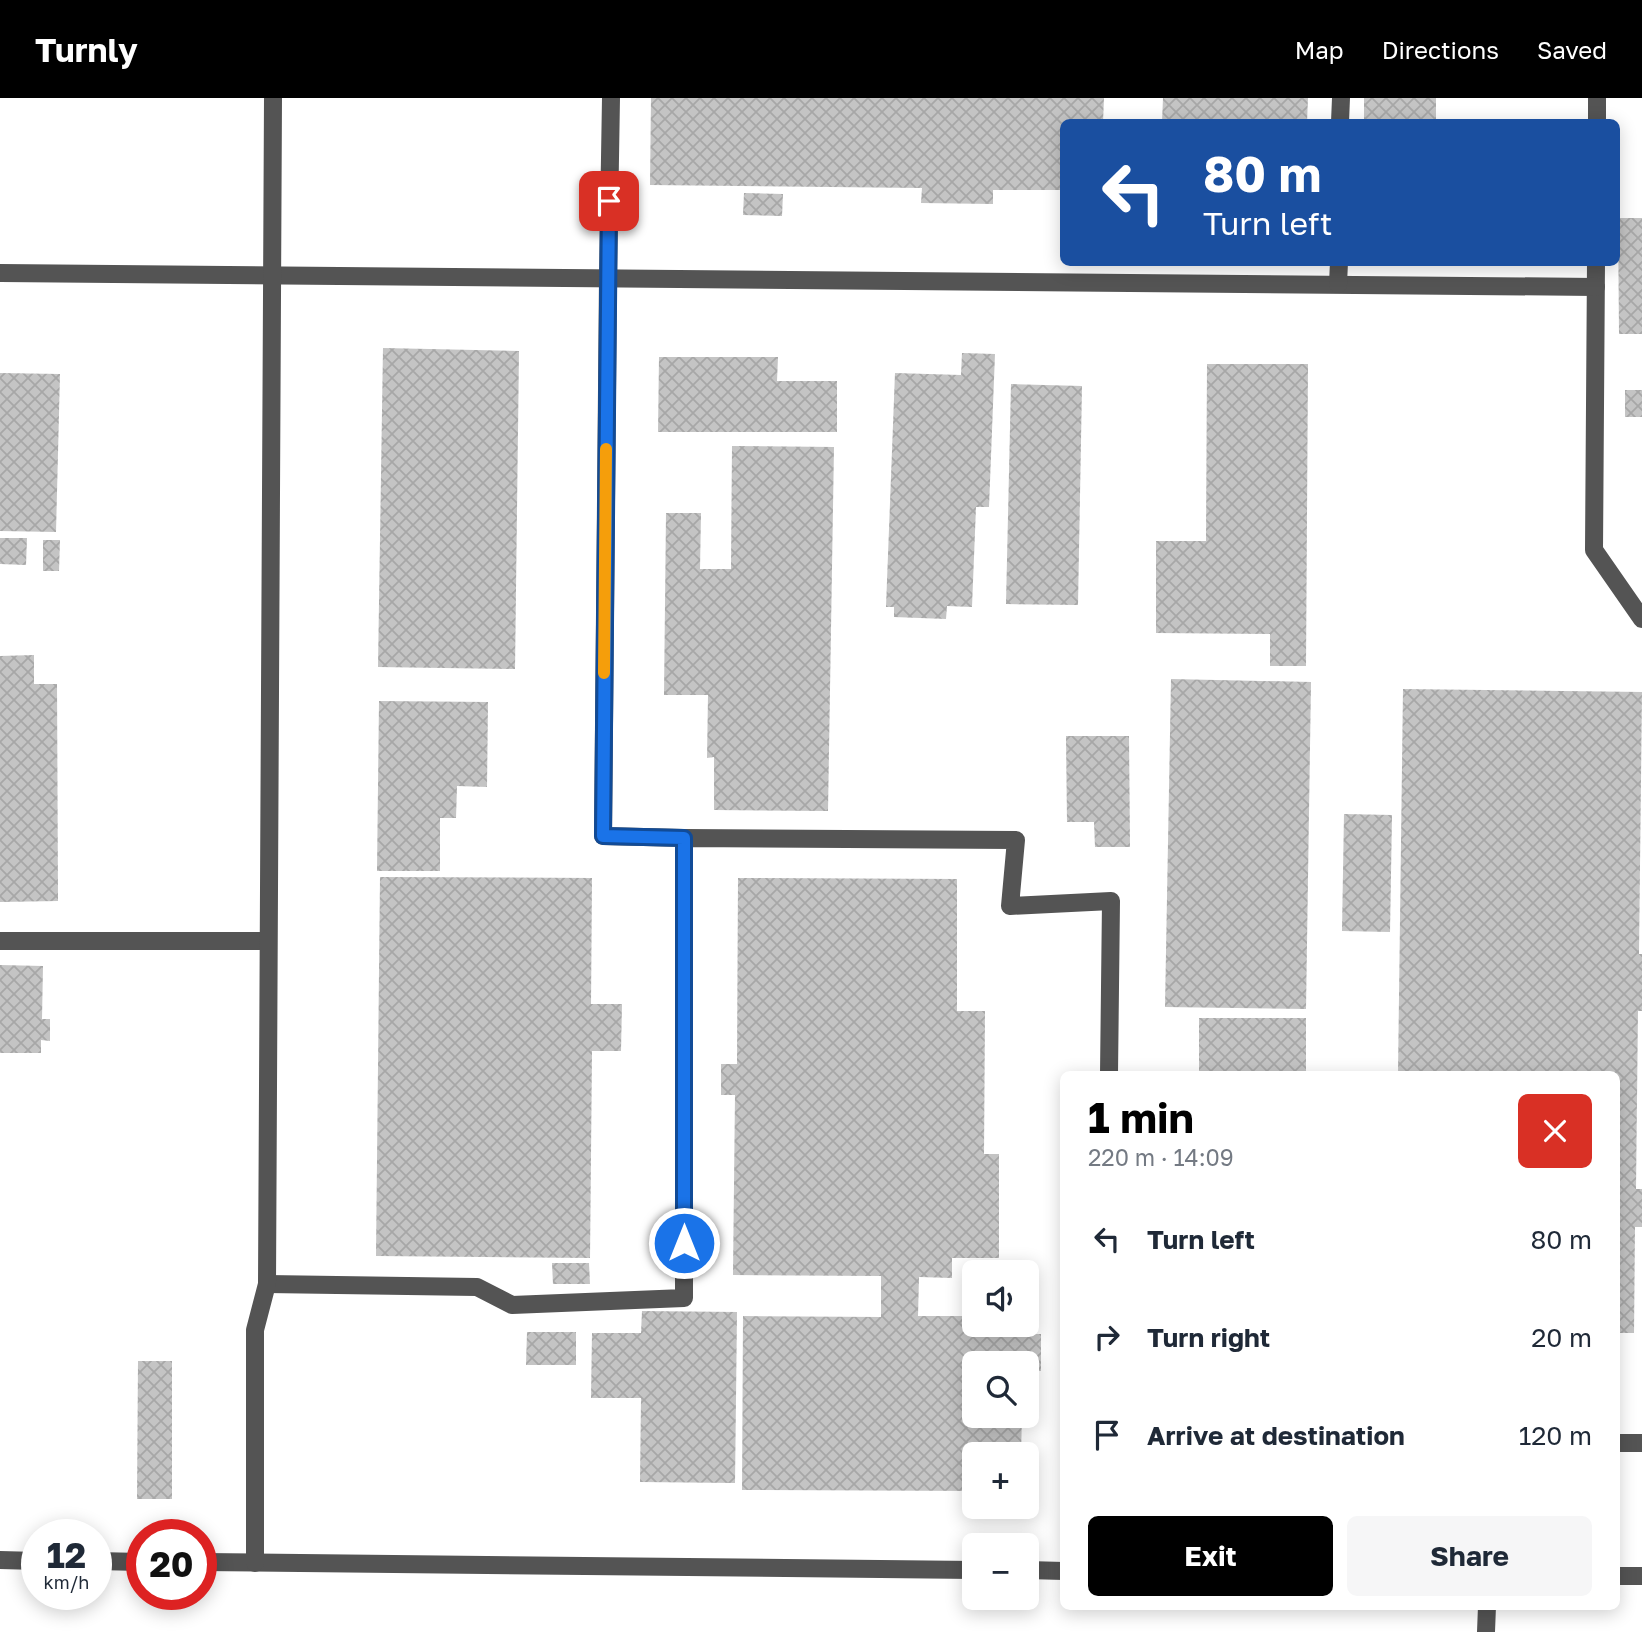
<!DOCTYPE html>
<meta charset="utf-8">
<style>
:root{--surface:#fff;--page:#f6f6f7;--text:#1f2937;--muted:#747a83;--accent:#000}
body{margin:0;font-family:"Golos Text",sans-serif;background:var(--page);color:var(--text);height:100vh;display:flex;flex-direction:column;font-size:26px;white-space:nowrap}
*{box-sizing:border-box;margin:0}
p{font-size:23px;color:var(--muted)}
.icon{flex:none;width:38px;height:38px;fill:none;stroke:currentColor;stroke-width:2;stroke-linecap:round;stroke-linejoin:round}
.map{position:relative;flex:1;overflow:hidden}
.sheet{position:absolute;left:1060px;top:973px;width:560px;height:539px;display:flex;flex-direction:column;background:var(--surface);border-radius:10px;box-shadow:0 4px 18px #0003}
.sheet>*{flex:none}
.hud{position:absolute;left:1060px;top:21px;width:560px;height:147px;border-radius:10px;box-shadow:0 4px 18px #0003;background:#1a4fa0;color:#fff;overflow:hidden}
.controls{position:absolute;left:962px;top:1162px;display:grid;gap:14px}
.controls a{display:grid;place-items:center;width:77px;height:77px;border-radius:10px;background:var(--surface);box-shadow:0 4px 18px #0003;font-size:35px}
.speed{position:absolute;left:21px;top:1421px;display:flex;gap:14px;font-size:35px;font-weight:700;text-align:center}
.speed>*{display:grid;place-content:center;width:91px;height:91px;border-radius:50%;background:var(--surface);box-shadow:0 4px 18px #0003;line-height:1}
.speed small{font-size:18px;font-weight:400}
.speed .limit{border:10px solid #d22;background:#fff;color:#111}
.pin{position:absolute;display:grid;place-items:center;width:60px;height:60px;color:#fff;margin:-30px;border-radius:14px;box-shadow:0 4px 10px #0006}
.me{position:absolute;width:77px;margin:-38px;rotate:0deg;stroke-linejoin:round;filter:drop-shadow(0 0 5px #0008)}
.turn{display:flex;align-items:center;gap:24px;height:147px;padding:0 28px;font-size:32px}
.turn .icon{width:91px;height:91px;stroke-width:2.5}
.turn b{display:block;font-size:49px;line-height:60px}
.round{display:grid;place-items:center;flex:none;width:74px;height:74px;border-radius:10px;background:var(--page)}
.headline{display:flex;align-items:center;justify-content:space-between;height:119px;padding:0 28px}
h1{font-size:42px;font-weight:700;line-height:52px;color:var(--accent)}
.cta{display:flex;gap:14px;margin-top:auto;padding:14px 28px}
.cta a{flex:1;height:80px;border-radius:10px;background:var(--accent);color:#fff;font-size:28px;font-weight:700;line-height:80px;text-align:center}
.cta a+a{background:var(--page);color:var(--text)}
ul{padding:0;list-style:none}
li{display:flex;align-items:center;gap:21px;height:98px;padding:0 28px}
li div{flex:1}
li b{display:block;font-size:26px}
li em{font-style:normal}
header{display:flex;align-items:center;gap:42px;box-sizing:border-box;height:98px;padding:0 35px;background:var(--accent);color:#fff}
header strong{font-size:33px}
nav{display:flex;gap:38px;margin-inline-start:auto;font-size:24px}
.map>svg:first-child{display:block}
.building{fill:url(#building-cross-hatch)}
.lines{fill:none;stroke-linecap:round;stroke-linejoin:round}
.minor{stroke:#545454;stroke-width:18}
.route-casing{stroke:#114b97;stroke-width:18}
.route{stroke:#1a73e8;stroke-width:12}
.slow{stroke:#f59e0b;stroke-width:12}
</style>
<header>
<strong>Turnly</strong>
<nav><a>Map</a><a>Directions</a><a>Saved</a></nav>
</header>
<div class="map">
<svg width="1642" height="1534" viewBox="0 0 1642 1534">
<defs>
<pattern id="building-cross-hatch" width="8" height="8" patternUnits="userSpaceOnUse" patternTransform="scale(1.75)"><rect width="8" height="8" fill="#c4c4c4"/><path d="M0 0l8 8M0 8l8-8" fill="none" stroke="#a7a7a7"/></pattern>
</defs>
<rect width="100%" height="100%" fill="#fff"/>
<g class="building">
<path d="M651,0H1104L1103,24H1064V92H993V106L921,105L922,90L650,87Z"/>
<path d="M1163,0H1308L1307,24H1162Z"/>
<rect x="1364" y="0" width="72" height="24"/>
<path d="M744,95L783,96L782,118L743,117Z"/>
<path d="M1618,120H1642V236H1619Z"/>
<path d="M383,250L519,253L515,571L378,569Z"/>
<path d="M962,255L995,256L989,409H976L972,509L947,508L946,521L894,519V509H886L895,275L961,277Z"/>
<path d="M659,259H778L777,283H837V334H658Z"/>
<path d="M1207,266H1308L1306,568H1270V536L1156,535V443H1206Z"/>
<path d="M0,275L60,276L56,434L0,433Z"/>
<path d="M1011,286L1082,288L1078,507L1006,506Z"/>
<rect x="1625" y="292" width="17" height="27"/>
<path d="M732,348L834,349L828,713L714,712V659L707,660L708,597H664L666,415H701L700,471H731Z"/>
<path d="M0,440H27L26,467L0,466Z"/>
<path d="M43,442H60L59,473H43Z"/>
<path d="M34,557V586H57L58,803L0,804V558Z"/>
<path d="M1171,581L1311,584L1306,911L1165,909Z"/>
<path d="M1403,591L1642,594L1639,856H1642V913H1638L1636,1091H1642V1129H1635L1634,1235H1617V976H1398Z"/>
<path d="M379,603L488,604L487,689L457,688L456,720H440V773H377Z"/>
<path d="M1066,638H1129L1130,749H1095L1094,724H1067Z"/>
<path d="M1344,716L1392,717L1390,834L1342,833Z"/>
<path d="M380,779L592,780L591,906H622L621,953H592L590,1160L376,1158Z"/>
<path d="M738,780L957,781V913H985L984,1056H999V1160H952V1180L919,1179L918,1218H975V1227H1022L1021,1236H1041V1273H1027V1265H975V1318H1022L1021,1356H975V1393L742,1392L743,1218L881,1219V1178L733,1177L735,997H721V966H737Z"/>
<path d="M0,867L43,868L42,921H50V943L41,942V955H0Z"/>
<rect x="1199" y="920" width="107" height="56"/>
<path d="M552,1165H589L590,1186H553Z"/>
<path d="M642,1213L737,1214L735,1385L640,1384L641,1300H591L592,1235H641Z"/>
<path d="M527,1234H576V1267H526Z"/>
<path d="M138,1263H172V1401H137Z"/>
</g>
<g class="lines">
<g class="minor">
<path d="M611,0L608,180L603,738L684,740"/>
<path d="M1340,24L1341,0"/>
<path d="M1597,24V0"/>
<path d="M1596,164L1594,452L1642,521"/>
<path d="M0,175L1596,189"/>
<path d="M1338,186L1339,164"/>
<path d="M0,843H268"/>
<path d="M267,1186L477,1189L512,1207L684,1200V740L1016,742L1010,808L1111,803L1109,976"/>
<path d="M1617,1345H1642"/>
<path d="M0,1462L37,1463"/>
<path d="M96,1463L142,1464"/>
<path d="M201,1464L975,1472"/>
<path d="M255,1465V1232L267,1186L273,0"/>
<path d="M1027,1472L1064,1473"/>
<path d="M1617,1478H1642"/>
<path d="M1486,1534L1487,1508"/>
</g>
</g>
<g class="lines">
<defs>
<path id="route" d="M609,103L603,738L684,740V1145"/>
</defs>
<use href="#route" class="route-casing"/>
<use href="#route" class="route"/>
<path class="slow" d="M604,575L606,351"/>
</g>
</svg>
<div class="controls">
<a><svg class="icon" aria-label="sound" viewBox="0 0 24 24"><path d="M4 9h4l5-4v14l-5-4H4zM17 9q2 3 0 6"/></svg></a>
<a><svg class="icon" aria-label="search" viewBox="0 0 24 24"><circle cx="10" cy="10" r="6"/><path d="M15 15l6 6"/></svg></a>
<a>+</a>
<a>−</a>
</div>
<div class="speed"><div>12<small>km/h</small></div><div class="limit">20</div></div>
<div class="pin" style="left:609px;top:103px;background:#d93025"><svg class="icon" aria-label="arrive" viewBox="0 0 24 24"><path d="M6 21V4h12l-3 4 3 4H6"/></svg></div>
<svg class="me" style="left:684px;top:1145px" viewBox="-20 -20 40 40"><circle r="17" fill="#1a73e8" stroke="#fff" stroke-width="3"/><path d="M0-11L8 9 0 5-8 9z" fill="#fff"/></svg>
<div class="hud">
<div class="turn"><svg class="icon" aria-label="left" viewBox="0 0 24 24"><path d="M17 20v-9H6M10 6l-5 5 5 5"/></svg><div><b>80 m</b>Turn left</div></div>
</div>
<section class="sheet">
<div class="headline"><div><h1>1 min</h1><p>220 m · 14:09</p></div><a class="round" style="background:#d93025;color:#fff"><svg class="icon" aria-label="close" viewBox="0 0 24 24"><path d="M6 6l12 12M18 6L6 18"/></svg></a></div>
<ul>
<li><svg class="icon" aria-label="left" viewBox="0 0 24 24"><path d="M17 20v-9H6M10 6l-5 5 5 5"/></svg><div><b>Turn left</b></div><em>80 m</em></li>
<li><svg class="icon" aria-label="right" viewBox="0 0 24 24"><path d="M7 20v-9h11M14 6l5 5-5 5"/></svg><div><b>Turn right</b></div><em>20 m</em></li>
<li><svg class="icon" aria-label="arrive" viewBox="0 0 24 24"><path d="M6 21V4h12l-3 4 3 4H6"/></svg><div><b>Arrive at destination</b></div><em>120 m</em></li>
</ul>
<div class="cta"><a>Exit</a><a>Share</a></div>
</section>
</div>
